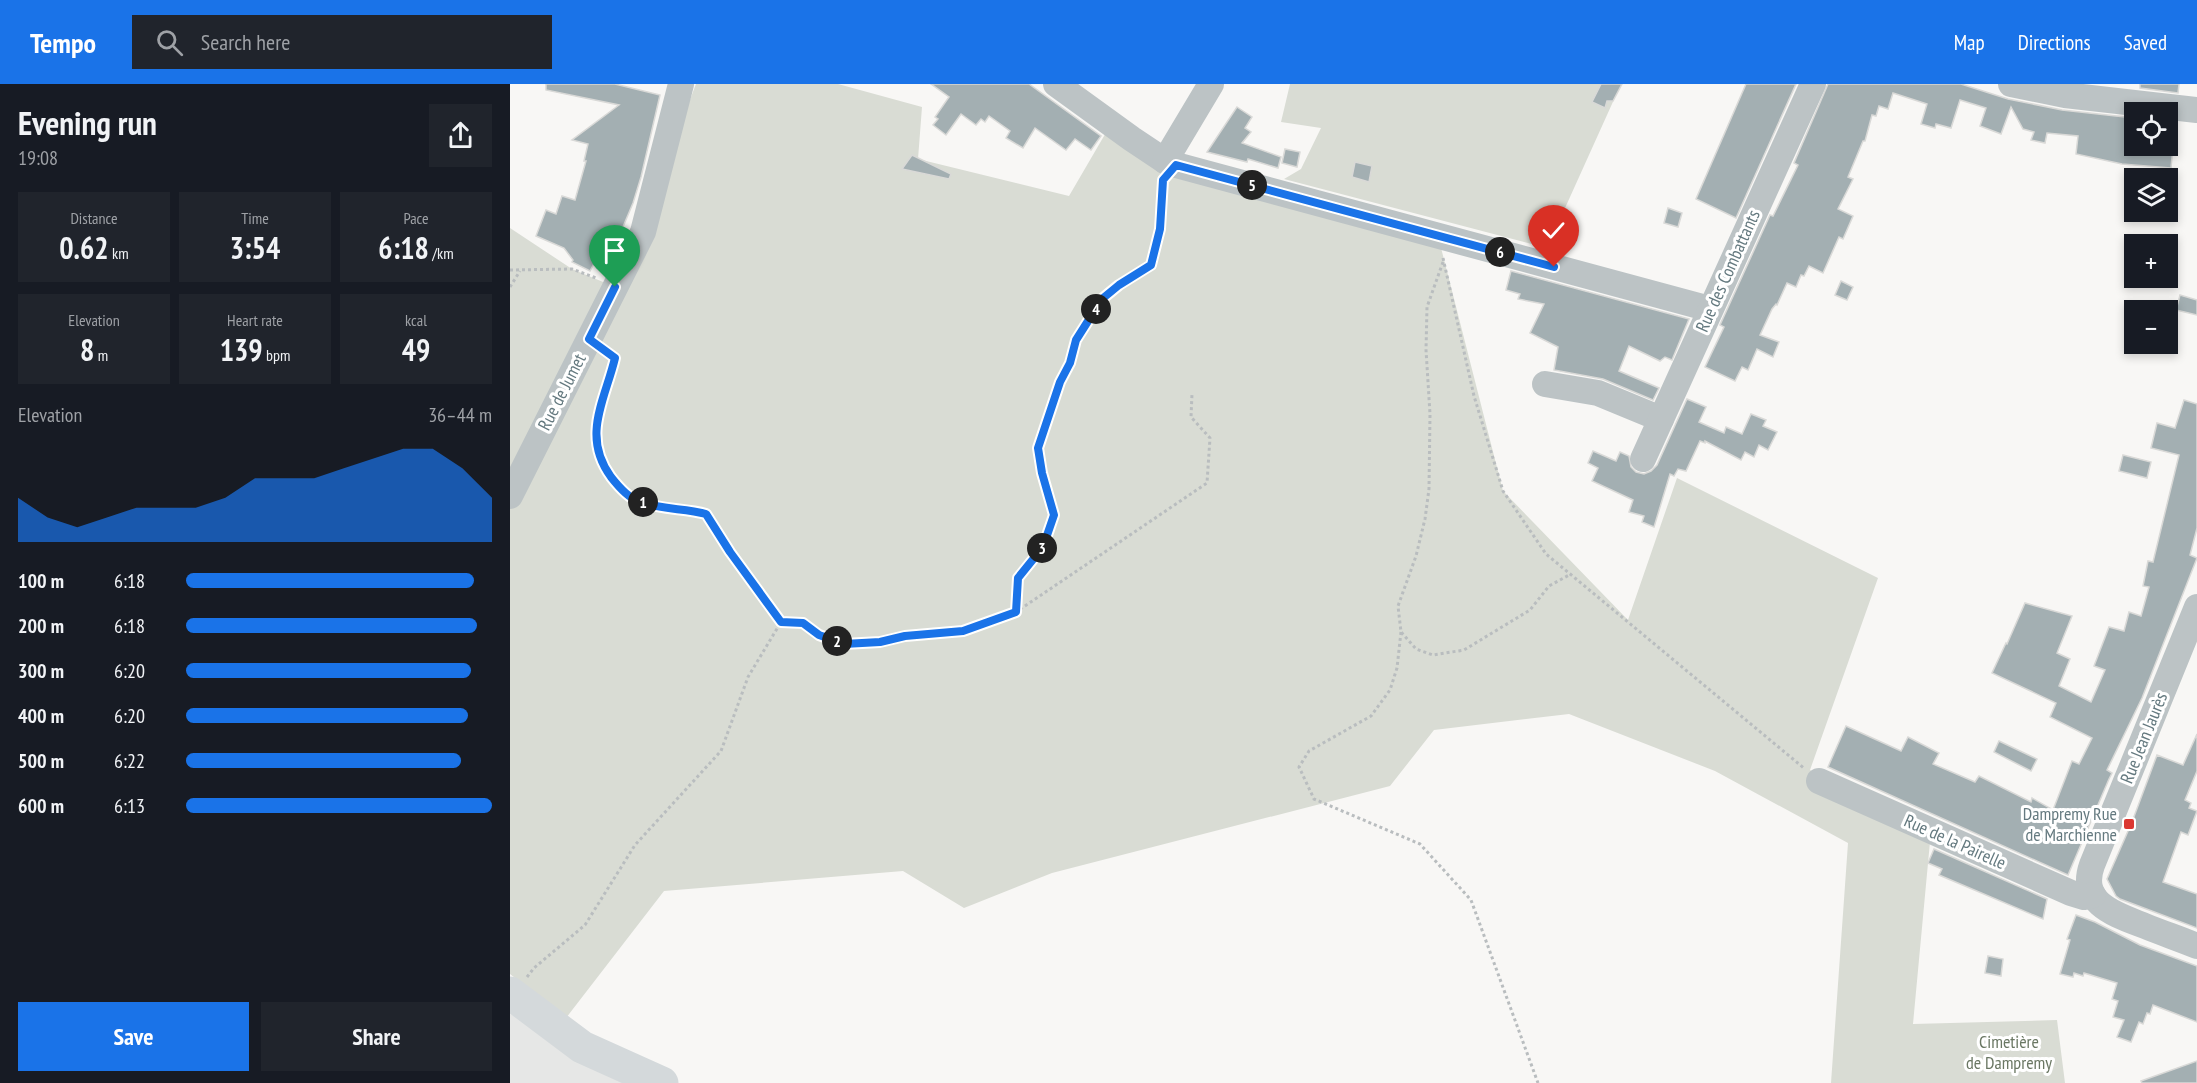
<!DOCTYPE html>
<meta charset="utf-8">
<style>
body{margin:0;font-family:"PT Sans Narrow",sans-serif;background:#20242c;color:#f1f3f6;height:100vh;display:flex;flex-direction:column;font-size:22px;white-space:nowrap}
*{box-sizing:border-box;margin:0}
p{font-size:20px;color:#9ea1a6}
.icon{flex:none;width:33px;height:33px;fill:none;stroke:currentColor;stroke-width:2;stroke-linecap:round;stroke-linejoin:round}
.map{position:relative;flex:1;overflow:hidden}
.drawer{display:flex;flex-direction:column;background:#171b24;width:510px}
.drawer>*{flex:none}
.controls{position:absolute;left:1614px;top:18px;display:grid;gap:12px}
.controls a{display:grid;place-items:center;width:54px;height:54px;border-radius:0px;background:#171b24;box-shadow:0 3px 9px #0003;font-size:30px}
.pin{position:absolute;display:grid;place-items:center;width:51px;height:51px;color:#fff;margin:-62px -26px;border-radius:50% 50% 50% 0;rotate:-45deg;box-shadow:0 0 6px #0007}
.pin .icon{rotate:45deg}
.km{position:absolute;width:30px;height:30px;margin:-15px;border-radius:50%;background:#222;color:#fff;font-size:16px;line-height:30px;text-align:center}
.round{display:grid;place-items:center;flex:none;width:63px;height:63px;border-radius:0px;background:#20242c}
.head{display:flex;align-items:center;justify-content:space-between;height:102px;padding:0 18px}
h1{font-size:33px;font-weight:700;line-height:45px}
.metrics{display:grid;grid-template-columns:repeat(3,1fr);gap:9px;height:102px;padding:6px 18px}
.metrics div{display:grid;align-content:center;border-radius:0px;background:#20242c;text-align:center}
.metrics b{font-size:30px;font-weight:700}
.metrics small{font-size:16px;font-weight:400}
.metrics p{font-size:16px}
.chart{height:168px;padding:12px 18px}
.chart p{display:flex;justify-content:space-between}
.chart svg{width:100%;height:108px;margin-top:6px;fill:#1a73e8;opacity:.7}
.cta{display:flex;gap:12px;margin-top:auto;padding:12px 18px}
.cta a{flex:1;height:69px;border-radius:0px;background:#1a73e8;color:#fff;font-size:24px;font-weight:700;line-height:69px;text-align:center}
.cta a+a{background:#20242c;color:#f1f3f6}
ul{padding:0 18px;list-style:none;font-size:20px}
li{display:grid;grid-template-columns:96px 72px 1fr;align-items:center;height:45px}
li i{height:15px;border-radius:8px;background:#1a73e8}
header{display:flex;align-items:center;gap:36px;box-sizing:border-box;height:84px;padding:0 30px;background:#1a73e8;color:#fff}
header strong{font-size:28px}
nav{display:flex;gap:33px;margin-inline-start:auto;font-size:21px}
.search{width:420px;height:54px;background:#20242c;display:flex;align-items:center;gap:15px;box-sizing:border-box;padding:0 21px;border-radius:0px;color:#9ea1a6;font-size:22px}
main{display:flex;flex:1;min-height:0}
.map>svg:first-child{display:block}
.built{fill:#e6e7e6}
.green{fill:#d9dcd4}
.building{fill:#a3afb2;stroke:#d9d9d7;stroke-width:1.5}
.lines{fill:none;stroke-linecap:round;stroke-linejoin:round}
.path{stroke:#b9bdbf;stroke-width:3;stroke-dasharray:3 3;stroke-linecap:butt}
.minor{stroke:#bcc3c5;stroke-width:26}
.major{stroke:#d4d9db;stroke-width:33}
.route-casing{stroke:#fff;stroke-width:12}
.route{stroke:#1a73e8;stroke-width:8}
.poi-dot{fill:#db3832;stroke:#fff;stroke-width:2}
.labels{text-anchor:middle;stroke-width:6;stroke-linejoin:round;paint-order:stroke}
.street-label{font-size:18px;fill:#64797f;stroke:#fff}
.poi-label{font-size:18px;fill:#64797f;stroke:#fff;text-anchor:end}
.park-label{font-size:18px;fill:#6a7763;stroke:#fff}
</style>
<header>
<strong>Tempo</strong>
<div class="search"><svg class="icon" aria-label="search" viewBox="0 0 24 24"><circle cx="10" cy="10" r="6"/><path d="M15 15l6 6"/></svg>Search here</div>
<nav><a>Map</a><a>Directions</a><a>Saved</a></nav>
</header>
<main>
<section class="drawer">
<div class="head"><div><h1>Evening run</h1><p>19:08</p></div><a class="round"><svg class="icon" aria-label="share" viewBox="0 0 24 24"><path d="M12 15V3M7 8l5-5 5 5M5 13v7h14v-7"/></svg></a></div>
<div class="metrics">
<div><p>Distance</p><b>0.62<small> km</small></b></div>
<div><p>Time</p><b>3:54</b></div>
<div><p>Pace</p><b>6:18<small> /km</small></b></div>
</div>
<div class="metrics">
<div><p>Elevation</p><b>8<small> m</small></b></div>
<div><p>Heart rate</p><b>139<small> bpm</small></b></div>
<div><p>kcal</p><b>49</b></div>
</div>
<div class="chart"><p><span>Elevation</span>36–44 m</p>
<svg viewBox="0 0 160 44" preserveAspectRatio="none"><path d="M0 44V26L10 34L20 38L30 34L40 30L50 30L60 30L70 26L80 18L90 18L100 18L110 14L120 10L130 6L140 6L150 14L160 26V44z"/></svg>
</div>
<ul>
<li><b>100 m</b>6:18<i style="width:94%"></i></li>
<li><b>200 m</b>6:18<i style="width:95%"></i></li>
<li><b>300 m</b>6:20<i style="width:93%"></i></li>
<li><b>400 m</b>6:20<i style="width:92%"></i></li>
<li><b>500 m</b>6:22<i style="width:90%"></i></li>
<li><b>600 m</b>6:13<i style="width:100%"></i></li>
</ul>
<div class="cta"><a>Save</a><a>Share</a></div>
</section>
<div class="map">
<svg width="1687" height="999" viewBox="0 0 1687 999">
<rect width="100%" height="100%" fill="#f8f7f5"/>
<!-- built -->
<path class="built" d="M0,930L136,999H0Z"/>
<!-- green -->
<g class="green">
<path d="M186,0H328L412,23L408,75L559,112L601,40L755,105L928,152L993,407L1118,536L1167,394L1368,494L1300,686L1351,716L1421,747L1403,940L1547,936L1555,999H1321L1338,759L1205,687L1059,630L924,646L880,702L542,789L454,824L393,787L154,807L56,934L0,890V144L62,185L105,203L120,173Z"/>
<path d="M780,0H1111L1037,164L774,95L791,85L811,44L771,38Z"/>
</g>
<!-- building -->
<g class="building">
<path d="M36,0H105L150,11L131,93L123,119L97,181L86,176L80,187L62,178L63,176L54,164L26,152L36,126L46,130L52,112L65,116L76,77H74L78,60L62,56L109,21L36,6Z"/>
<path d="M421,0H519L591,52L581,66L565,55L556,66L525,44L513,64L496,54L500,47L479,32L475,38L471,35L466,41L451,30L436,51L423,41L428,35L425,33L439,13Z"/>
<path d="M1091,0H1112L1103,17H1097L1095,24L1082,18Z"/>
<path d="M1236,0H1286L1226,134L1186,115Z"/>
<path d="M1318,0H1451L1498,15L1552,26L1624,34V62H1663L1661,84L1612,80L1566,70L1568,52L1537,49L1535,59L1521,56L1524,48L1513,45L1501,23L1491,50L1470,42L1476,24L1450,16L1441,44L1426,40L1425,44L1411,40L1417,20L1383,9L1378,25L1369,22L1366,32L1362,31L1355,57H1353L1338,93L1343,95L1328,125L1343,132L1333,155L1329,153L1313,189L1299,182L1294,192L1291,191L1286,203L1277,199L1267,221L1266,220L1262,225L1250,251L1269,258L1263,273L1247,265L1238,286L1232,283L1225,297L1195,283L1214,243L1210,241L1260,131L1263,132L1288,81L1284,79Z"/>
<path d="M1630,0H1669L1668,9L1630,4Z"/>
<path d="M727,23L742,33L735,44L741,48L732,59L771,73L768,84L738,75L737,78L697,68Z"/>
<path d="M775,65L790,68L787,83L772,79Z"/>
<path d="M402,71L441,90L439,95L392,85Z"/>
<path d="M845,78L862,82L859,98L842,93Z"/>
<path d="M1158,124L1172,129L1168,143L1154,139Z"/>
<path d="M1001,187L1179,235L1162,276L1155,273L1150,277L1119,262L1109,287L1149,304L1143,316L1093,295L1044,286L1048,263L1020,249L1034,220L1008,215L1010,210L996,206Z"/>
<path d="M1331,197L1343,203L1337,216L1325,211Z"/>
<path d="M1670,211L1687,216V231L1666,226Z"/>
<path d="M1177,315L1196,323L1189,338L1214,349L1216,343L1232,350L1241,330L1256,336L1253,342L1267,348L1258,366L1249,361L1244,373L1235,368L1231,376L1195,357V359L1190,357L1176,387L1168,385L1164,392L1160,390L1144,443L1132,438L1134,432L1119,428L1123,416L1082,397L1088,384L1078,379L1083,367L1106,377L1110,368L1119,372L1121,383L1126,388L1134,390L1141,387L1147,381Z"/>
<path d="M1674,316L1687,320V444L1680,471L1687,474L1632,614L1597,686L1602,689L1599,695L1558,791L1318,683L1336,642L1391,667L1398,653L1429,669L1423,680L1465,698L1469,692L1521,718L1522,714L1543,726L1562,677L1569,680L1582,654L1540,633L1546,619L1482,589L1496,559L1497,560L1515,519L1562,532L1547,569L1560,575L1549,602L1581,618L1595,586L1584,582L1599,543L1614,547L1619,528L1631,532L1639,503L1633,502L1638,477L1643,478L1669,371L1641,364L1647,339L1665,344Z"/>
<path d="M1613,371L1641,378L1637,394L1609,387Z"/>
<path d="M1687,650V687L1675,716L1681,719L1679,724L1687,727L1678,751L1671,748L1653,798L1687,810V844L1610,815L1606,812L1597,795L1622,738L1647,671L1673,681Z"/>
<path d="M1489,657L1527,675L1521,687L1484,668Z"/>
<path d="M1424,765L1537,815L1533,835L1429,791L1432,785L1418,779Z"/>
<path d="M1566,831L1585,838L1630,861L1687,882V938L1643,921L1640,930L1637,929L1633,940L1629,938L1621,958L1607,953L1614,936L1603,933L1608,917L1602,915L1607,899L1574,889L1573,892L1564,889L1563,893L1550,890L1560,856L1557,855Z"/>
<path d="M1478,872L1493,875L1491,892L1475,889Z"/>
<path d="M1687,977V999H1632L1631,997Z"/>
</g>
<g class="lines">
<!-- path -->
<g class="path">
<path d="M933,174L964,312L993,407L1036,470L1295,685"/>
<path d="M933,178L917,223L916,266L920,330L919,405L915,435L906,472L888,522L891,548L906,565L923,571L954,566L1020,526L1039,502L1061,490"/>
<path d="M0,186L62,185L86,194"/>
<path d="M0,203L10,187"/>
<path d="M95,267L105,274C95,316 71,352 101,393C108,402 117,412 128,417C150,426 174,424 196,430L220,468L271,538L293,539L309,551L334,560L371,558L395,552L453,547L483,537L506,528L697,399L700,354L681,333L682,310"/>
<path d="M506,528L508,494L533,463L544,431L532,389L528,365L550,299L560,279L566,256L592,215L609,201L641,181L650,145L652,99"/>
<path d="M891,548L887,584L880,606L861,632L799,667L789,683L804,715L910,760L961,816L1028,999"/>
<path d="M17,893L24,884L75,841L125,761L211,667L238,593L271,538"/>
</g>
<!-- minor -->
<g class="minor">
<path d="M546,0L622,55L655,77L666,81L1200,225"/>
<path d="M1501,0L1555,11L1687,26"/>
<path d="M655,77L701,0"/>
<path d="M1035,300L1088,309L1151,335"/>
<path d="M1133,375L1303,0"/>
<path d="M0,412L133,148L171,0"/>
<path d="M1687,523L1582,781C1568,820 1607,831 1635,842C1652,849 1670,855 1687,862"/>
<path d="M1309,697L1561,809L1574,813L1583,811"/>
</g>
<!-- major -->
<path class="major" d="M0,909L72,963L152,999"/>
</g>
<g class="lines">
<!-- route casing -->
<g class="route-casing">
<path id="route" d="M105,203L79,255L105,274C95,316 71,352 101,393C108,402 117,413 128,417C150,426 174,424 196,430L220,468L271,538L293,539L309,551L334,560L370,558L395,552L453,547L506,528L508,494L533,463L544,431L532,389L528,364L550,298L560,279L566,256L592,215L609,201L641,181L650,145L653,96L666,81L1044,183"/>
</g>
<!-- route -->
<use href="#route" class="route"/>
</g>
<!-- markers -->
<rect class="poi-dot" x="1613" y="734" width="12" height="12" rx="3"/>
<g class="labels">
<!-- street labels -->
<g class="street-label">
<text transform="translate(1218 187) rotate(-66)" y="6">Rue des Combattants</text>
<text transform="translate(52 308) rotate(-63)" y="6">Rue de Jumet</text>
<text transform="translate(1634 654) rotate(-68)" y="6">Rue Jean Jaurès</text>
<text transform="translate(1445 758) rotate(24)" y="6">Rue de la Pairelle</text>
</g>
<!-- poi labels -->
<g class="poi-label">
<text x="1607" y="736">Dampremy Rue<tspan x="1607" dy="21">de Marchienne</tspan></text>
</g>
<!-- park labels -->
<g class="park-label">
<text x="1499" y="964">Cimetière<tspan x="1499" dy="21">de Dampremy</tspan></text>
</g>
</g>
</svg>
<div class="controls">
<a><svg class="icon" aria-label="locate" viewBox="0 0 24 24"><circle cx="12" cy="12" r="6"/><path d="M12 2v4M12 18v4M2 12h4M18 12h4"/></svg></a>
<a><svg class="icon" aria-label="layers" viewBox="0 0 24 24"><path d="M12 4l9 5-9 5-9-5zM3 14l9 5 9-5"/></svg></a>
<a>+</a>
<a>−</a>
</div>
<div class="pin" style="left:105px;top:203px;background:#1e9e55"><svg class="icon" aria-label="arrive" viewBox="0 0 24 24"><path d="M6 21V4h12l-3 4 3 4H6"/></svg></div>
<div class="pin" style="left:1044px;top:183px;background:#d93025"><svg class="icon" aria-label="check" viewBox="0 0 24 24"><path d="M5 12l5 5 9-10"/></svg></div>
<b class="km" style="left:133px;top:418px">1</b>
<b class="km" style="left:327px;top:557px">2</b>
<b class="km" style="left:532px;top:464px">3</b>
<b class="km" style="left:586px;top:225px">4</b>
<b class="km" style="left:742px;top:101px">5</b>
<b class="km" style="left:990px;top:168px">6</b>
</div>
</main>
